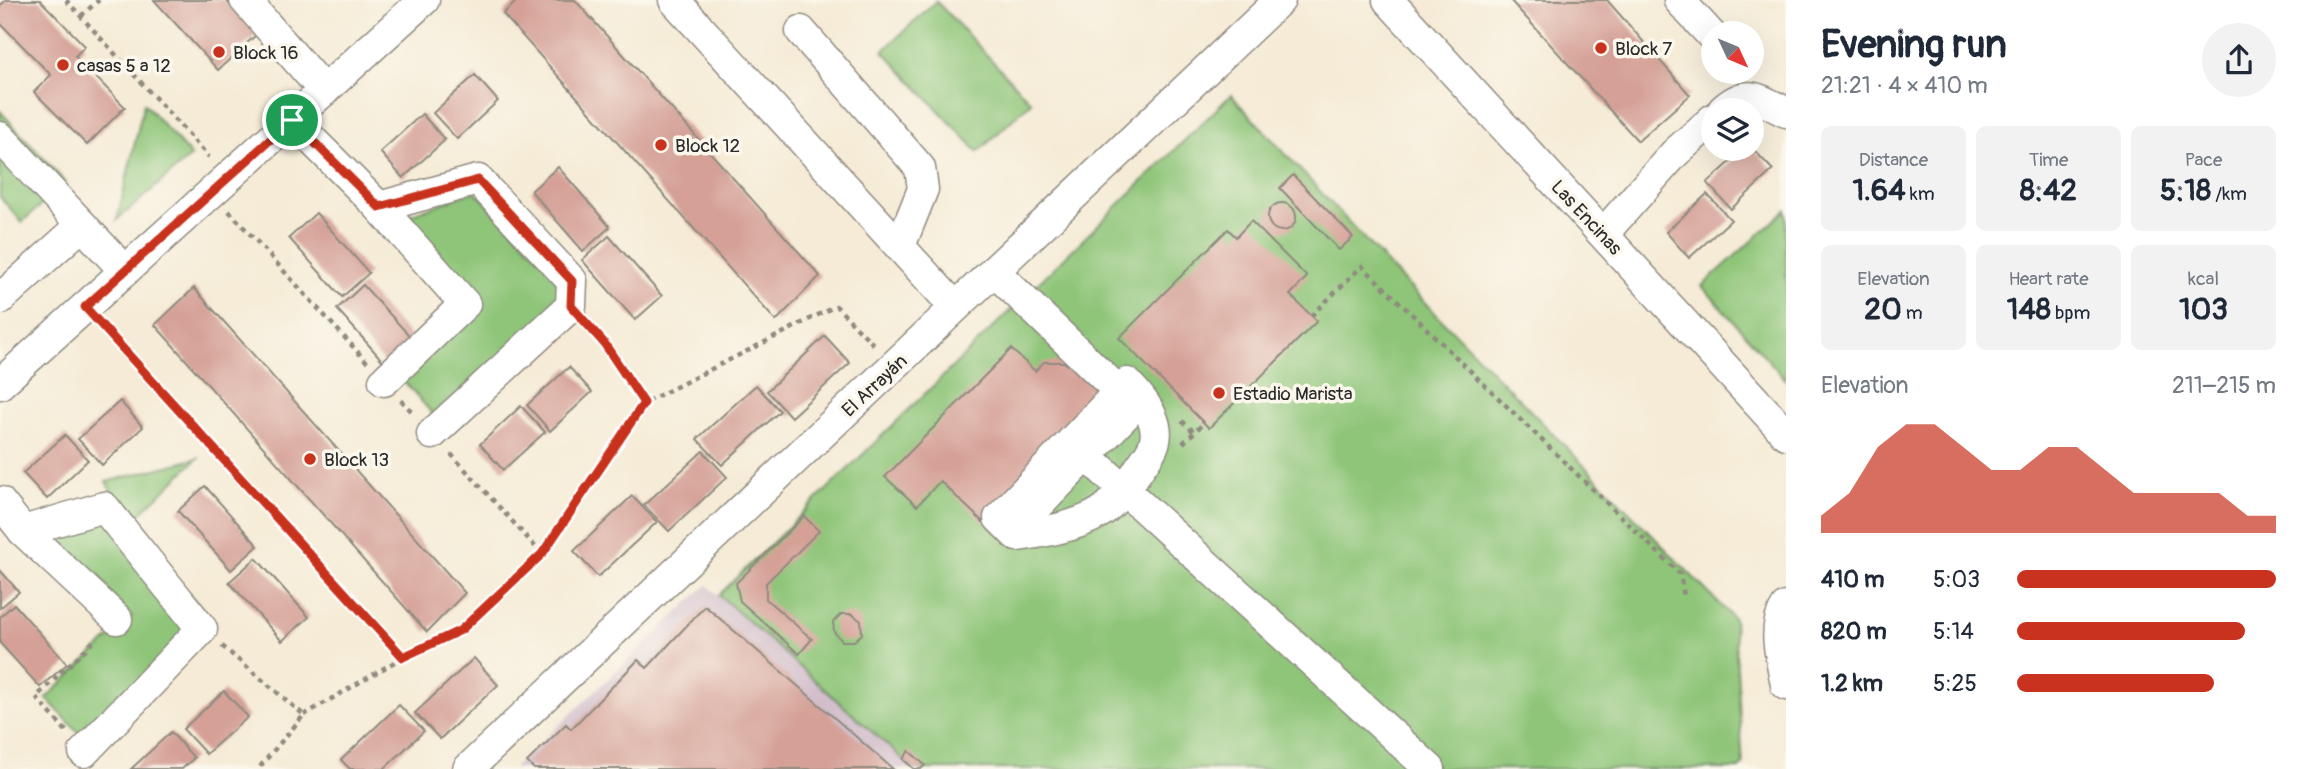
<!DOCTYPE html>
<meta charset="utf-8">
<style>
body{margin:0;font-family:Pangolin,sans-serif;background:#f2f2f3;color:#1f2937;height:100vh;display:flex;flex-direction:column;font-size:26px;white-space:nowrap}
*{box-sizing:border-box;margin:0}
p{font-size:23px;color:#747a83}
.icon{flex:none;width:38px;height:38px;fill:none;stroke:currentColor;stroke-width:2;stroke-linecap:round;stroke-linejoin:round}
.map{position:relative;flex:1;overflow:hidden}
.side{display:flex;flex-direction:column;background:#fff;width:525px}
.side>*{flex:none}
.needle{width:46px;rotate:134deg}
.controls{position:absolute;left:1701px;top:21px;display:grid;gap:14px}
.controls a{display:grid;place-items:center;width:63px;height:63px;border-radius:50%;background:#fff;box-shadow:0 7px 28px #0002;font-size:35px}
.pin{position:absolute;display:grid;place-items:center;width:60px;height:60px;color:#fff;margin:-30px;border:4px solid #fff;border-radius:50%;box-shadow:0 2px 7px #0007}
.round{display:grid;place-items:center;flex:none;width:74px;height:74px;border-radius:37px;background:#f2f2f3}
.overview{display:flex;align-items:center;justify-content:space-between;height:119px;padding:0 35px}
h1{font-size:38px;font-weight:700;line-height:52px}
.stats{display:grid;grid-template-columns:repeat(3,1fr);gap:10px;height:119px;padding:7px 35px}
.stats div{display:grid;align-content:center;border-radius:10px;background:#f2f2f3;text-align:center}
.stats b{font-size:30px;font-weight:700}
.stats small{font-size:19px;font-weight:400}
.stats p{font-size:19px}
.chart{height:196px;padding:14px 35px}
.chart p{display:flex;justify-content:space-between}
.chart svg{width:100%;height:126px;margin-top:7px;fill:#c8321e;opacity:.7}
ul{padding:0 35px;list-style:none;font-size:23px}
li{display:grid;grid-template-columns:112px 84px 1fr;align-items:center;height:52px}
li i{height:18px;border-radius:9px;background:#c8321e}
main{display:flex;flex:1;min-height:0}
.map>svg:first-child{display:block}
.industrial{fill:#d1bdcb}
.green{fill:#8ec578;stroke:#5c7852;stroke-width:2}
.building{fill:#d5a197}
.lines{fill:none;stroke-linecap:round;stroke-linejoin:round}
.minor-casing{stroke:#908b80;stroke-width:33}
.path{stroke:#908b80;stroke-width:4.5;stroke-dasharray:5 5;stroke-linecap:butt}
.minor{stroke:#fff;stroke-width:30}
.route-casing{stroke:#fff;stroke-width:14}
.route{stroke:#c8321e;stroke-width:9}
.poi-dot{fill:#c8321e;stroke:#fbf7ec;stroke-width:2.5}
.labels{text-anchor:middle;stroke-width:7;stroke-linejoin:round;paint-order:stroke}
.poi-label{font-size:19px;fill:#2b2b2b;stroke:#fbf7ec;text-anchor:start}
.street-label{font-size:19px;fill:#2b2b2b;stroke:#fbf7ec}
</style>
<main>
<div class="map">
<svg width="1786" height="769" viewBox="0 0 1786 769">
<rect width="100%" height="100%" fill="#fbf7ec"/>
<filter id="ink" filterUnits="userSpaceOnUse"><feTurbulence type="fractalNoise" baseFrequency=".0143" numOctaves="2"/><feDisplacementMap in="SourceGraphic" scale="14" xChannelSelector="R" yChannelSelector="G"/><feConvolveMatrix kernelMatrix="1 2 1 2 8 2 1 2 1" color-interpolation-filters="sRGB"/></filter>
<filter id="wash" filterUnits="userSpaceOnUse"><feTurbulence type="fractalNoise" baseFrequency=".00686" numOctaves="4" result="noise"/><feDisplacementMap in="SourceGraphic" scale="28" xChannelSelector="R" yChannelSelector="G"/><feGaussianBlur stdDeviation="1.57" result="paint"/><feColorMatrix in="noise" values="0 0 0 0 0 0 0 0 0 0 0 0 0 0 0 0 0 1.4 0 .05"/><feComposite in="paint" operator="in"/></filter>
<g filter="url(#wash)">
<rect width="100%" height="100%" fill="#f5ebd6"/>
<!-- industrial -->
<path class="industrial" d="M707,585L861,721L914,769H513Z"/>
<!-- green -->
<g class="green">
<path d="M936,1L1031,102L978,152L883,51Z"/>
<path d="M1231,95L1392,269L1734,619L1743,765L1739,769H914L719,595Z"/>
<path d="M144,103L191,156L117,220Z"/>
<path d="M0,111L66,183L22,222L0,197Z"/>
<path d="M475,191L561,280L559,305L436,418L397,373L476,300L409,215Z"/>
<path d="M1786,210V380L1702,286Z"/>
<path d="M198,458L126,527L211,618L84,738L46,698L132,617L53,533L115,498L106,482Z"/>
</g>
<g id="blocks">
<!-- building -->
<g class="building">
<path d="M6,0H40L85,46L75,56L125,107L87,145L34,92L51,75L0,23V6Z"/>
<path d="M154,0H226L257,34L218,70Z"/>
<path d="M518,0H575L820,276L776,321L503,14Z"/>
<path d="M1510,0H1607L1690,95L1638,141Z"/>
<path d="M475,75L498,101L457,139L433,113Z"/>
<path d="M422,114L445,140L403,178L380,152Z"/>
<path d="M1745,149H1753L1773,170L1731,209L1707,183Z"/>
<path d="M558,167L610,227L583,251L531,191Z"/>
<path d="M1293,175L1353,237L1339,250L1280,188Z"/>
<path d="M1707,194L1731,220L1689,258L1666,232Z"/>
<circle cx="1282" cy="217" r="14"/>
<path d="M316,213L369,273L342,297L289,238Z"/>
<path d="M1251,221L1307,277L1290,295L1317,321L1209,428L1119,338L1228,229L1236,237Z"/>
<path d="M609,236L662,296L635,320L582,260Z"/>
<path d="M363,285L417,344L389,368L337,309Z"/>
<path d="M194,288L465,593L427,632L155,325Z"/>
<path d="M825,336L850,363L791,417L767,391Z"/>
<path d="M1011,349L1035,371L1044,362H1064L1068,365L1072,362L1104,392L983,522L940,481L917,506L885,477Z"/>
<path d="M569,367L592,392L550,431L527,405Z"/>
<path d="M756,385L780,411L722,465L697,439Z"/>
<path d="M120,401L143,427L102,465L78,439Z"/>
<path d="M521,406L545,432L503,470L480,444Z"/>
<path d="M65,435L88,460L47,499L23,473Z"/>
<path d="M703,451L727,477L669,531L644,505Z"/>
<path d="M205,486L258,546L231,570L178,511Z"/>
<path d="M632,496L657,522L598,577L574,551Z"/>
<path d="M804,516L819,531L766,583V599L812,639L799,654L740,601L736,583Z"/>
<path d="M256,558L309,617L282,641L229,582Z"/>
<path d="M0,570L19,592L0,608Z"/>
<path d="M14,604L67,664L40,687L0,643V617Z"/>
<path d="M705,606L760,653L893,769H534L527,762L566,724L571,729L638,660L647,668Z"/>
<path d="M841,614H852L861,621L862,634L854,641H842L834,632L833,622Z"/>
<path d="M474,658L498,685L440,739L415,713Z"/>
<path d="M224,691L248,717L206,754L183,729Z"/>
<path d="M399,705L424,731L384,769H350L341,760Z"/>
<path d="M171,732L194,758L182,769H131Z"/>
<path d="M909,751L925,765L921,769H914L903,759Z"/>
</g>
</g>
</g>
<g filter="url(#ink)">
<use href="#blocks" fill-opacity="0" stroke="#908b80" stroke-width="2"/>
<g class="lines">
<!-- minor casing -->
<g class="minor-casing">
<g id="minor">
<path d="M245,0L324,91"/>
<path d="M674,0L955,307"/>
<path d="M1388,0L1786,434"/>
<path d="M1679,0L1713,37"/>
<path d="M801,31L920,168L923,189L900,246"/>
<path d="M1723,110C1748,87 1759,100 1786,112"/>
<path d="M292,120L379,207L465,304L384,381"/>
<path d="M0,137L125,271"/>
<path d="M379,207L478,180L572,281L571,306L432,434"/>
<path d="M1603,234L1675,153L1713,119"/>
<path d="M994,271L1134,406L1030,514"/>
<path d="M0,299L82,225"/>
<path d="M1127,383C1141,397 1162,422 1154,444C1151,454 1142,463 1137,472C1128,485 1117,499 1105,509C1085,525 1042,533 1017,536L999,518Z"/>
<path d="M0,384L424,0"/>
<path d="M1087,456L1430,769"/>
<path d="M0,502L23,531L117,619"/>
<path d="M23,531L104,507L202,629L84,752"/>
<path d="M1786,607C1771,629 1782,660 1786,685"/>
<path d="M468,769L1280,0"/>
</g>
</g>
<!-- path -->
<g class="path">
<path d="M66,0L209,157"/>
<path d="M81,16L99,0"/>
<path d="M229,211L367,362"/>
<path d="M1311,316L1362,266L1680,574L1684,596"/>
<path d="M588,325L604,343L644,403L836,306L876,347"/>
<path d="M102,326L403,657"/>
<path d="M401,400L414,414"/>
<path d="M1182,421L1194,432"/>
<path d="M1183,443L1204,423"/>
<path d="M451,454L542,554"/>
<path d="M222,646L304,715L258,769"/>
<path d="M304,715L403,657L461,630L542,554L644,403"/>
<path d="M66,731L36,697L97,638"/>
</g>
<!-- minor -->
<use href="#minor" class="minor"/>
</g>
</g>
<g class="lines" filter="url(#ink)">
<!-- route casing -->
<g class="route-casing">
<path id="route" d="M292,120L379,207L478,180L572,281L571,306L604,343L644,403L542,554L461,630L403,657L85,307Z"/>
</g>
<!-- route -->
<use href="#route" class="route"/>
</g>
<!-- markers -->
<g class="poi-dot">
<circle cx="1601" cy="48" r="7"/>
<circle cx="219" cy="52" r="7"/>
<circle cx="63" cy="65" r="7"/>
<circle cx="661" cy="145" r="7"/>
<circle cx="1219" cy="393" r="7"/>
<circle cx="310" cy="459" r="7"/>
</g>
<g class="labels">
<!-- poi labels -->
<g class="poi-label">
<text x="1615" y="55">Block 7</text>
<text x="233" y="59">Block 16</text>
<text x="77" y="72">casas 5 a 12</text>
<text x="675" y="152">Block 12</text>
<text x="1233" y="400">Estadio Marista</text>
<text x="324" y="466">Block 13</text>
</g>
<!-- street labels -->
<g class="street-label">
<text transform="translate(1587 217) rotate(47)" y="7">Las Encinas</text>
<text transform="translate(874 385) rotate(-43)" y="7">El Arrayán</text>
</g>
</g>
</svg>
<div class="controls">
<a><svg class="needle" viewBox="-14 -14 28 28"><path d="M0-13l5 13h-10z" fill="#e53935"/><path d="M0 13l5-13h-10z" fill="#747a83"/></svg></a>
<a><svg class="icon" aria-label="layers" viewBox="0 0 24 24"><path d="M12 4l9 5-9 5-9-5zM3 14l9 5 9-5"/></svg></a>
</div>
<div class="pin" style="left:292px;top:120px;background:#1e9e55"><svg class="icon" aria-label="arrive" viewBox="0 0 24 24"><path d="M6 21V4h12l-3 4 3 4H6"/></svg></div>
</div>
<section class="side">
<div class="overview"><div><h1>Evening run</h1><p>21:21 · 4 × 410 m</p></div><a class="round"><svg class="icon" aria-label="share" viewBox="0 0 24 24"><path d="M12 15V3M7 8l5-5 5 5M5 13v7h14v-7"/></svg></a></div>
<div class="stats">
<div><p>Distance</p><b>1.64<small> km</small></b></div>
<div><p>Time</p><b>8:42</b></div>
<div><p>Pace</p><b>5:18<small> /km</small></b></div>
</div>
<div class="stats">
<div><p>Elevation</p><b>20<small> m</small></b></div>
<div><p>Heart rate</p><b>148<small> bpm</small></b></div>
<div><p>kcal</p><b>103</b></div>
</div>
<div class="chart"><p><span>Elevation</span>211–215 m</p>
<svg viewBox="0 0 160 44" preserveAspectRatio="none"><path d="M0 44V38L10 30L20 14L30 6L40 6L50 14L60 22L70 22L80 14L90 14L100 22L110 30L120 30L130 30L140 30L150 38L160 38V44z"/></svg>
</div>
<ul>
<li><b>410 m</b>5:03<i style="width:100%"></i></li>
<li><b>820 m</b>5:14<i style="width:88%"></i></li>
<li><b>1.2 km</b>5:25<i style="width:76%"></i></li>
</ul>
</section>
</main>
